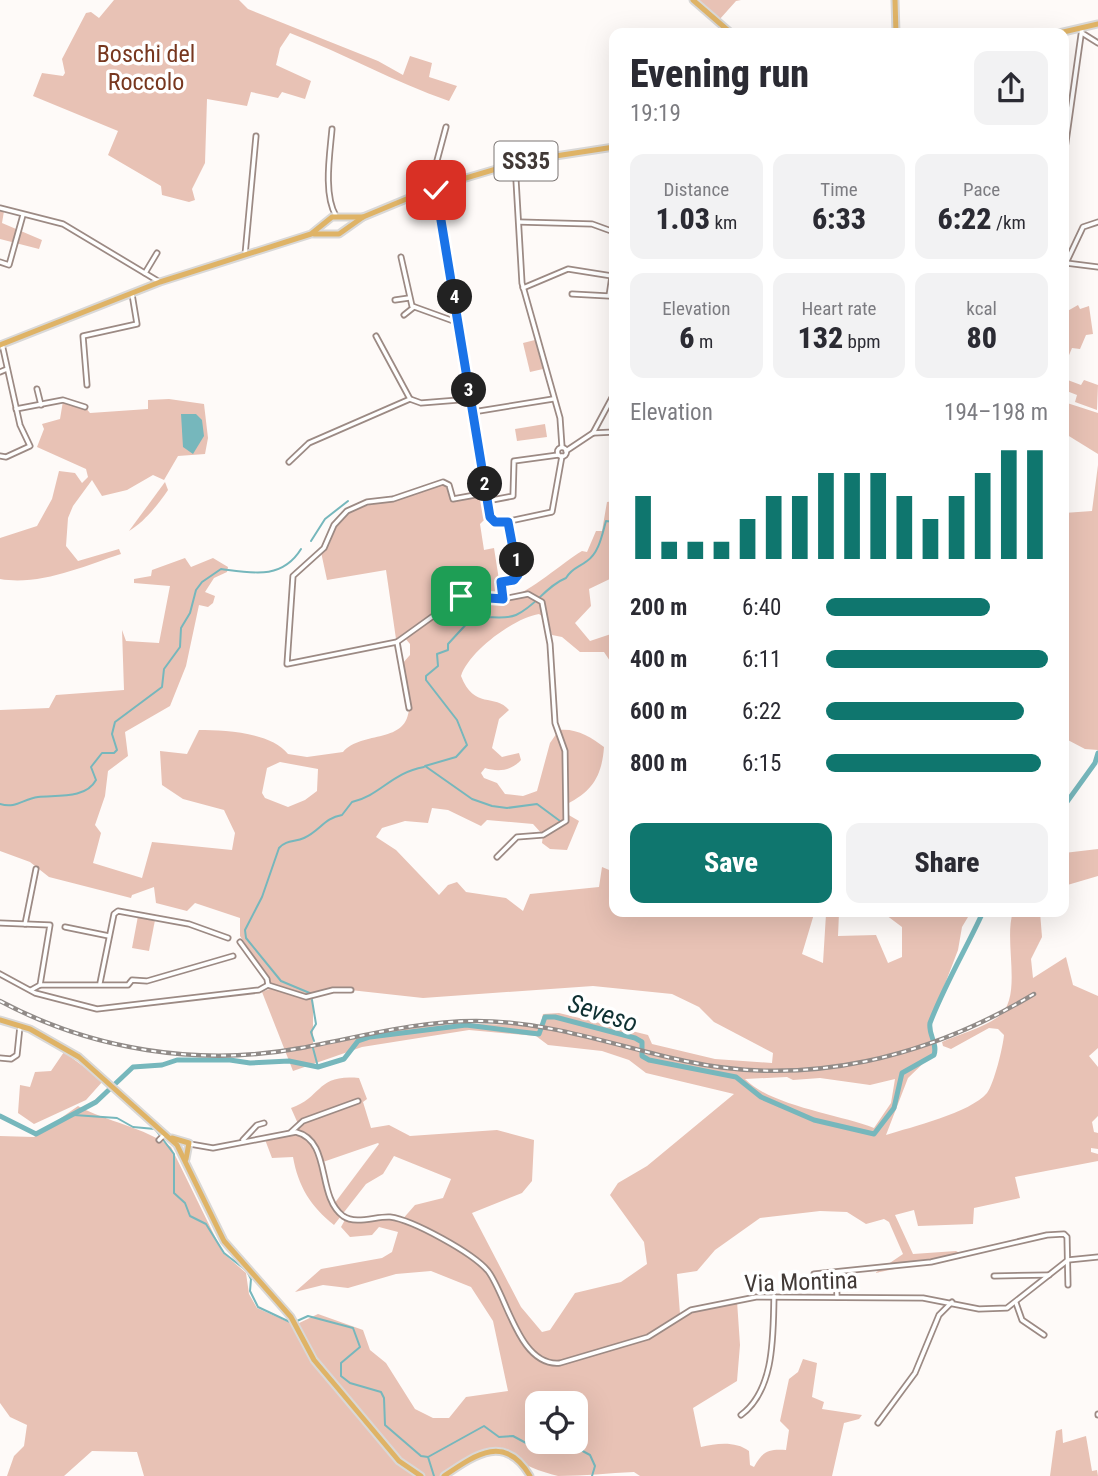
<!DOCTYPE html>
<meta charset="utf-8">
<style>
body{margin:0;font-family:"Roboto Condensed",sans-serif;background:#f2f2f3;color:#2b2b33;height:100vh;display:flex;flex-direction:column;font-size:26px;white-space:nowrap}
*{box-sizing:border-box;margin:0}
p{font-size:23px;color:#7c7c81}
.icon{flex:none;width:38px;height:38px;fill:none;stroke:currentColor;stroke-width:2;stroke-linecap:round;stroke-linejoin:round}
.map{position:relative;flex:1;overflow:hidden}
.drawer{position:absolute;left:609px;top:28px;width:460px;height:889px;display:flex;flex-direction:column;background:#fff;border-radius:14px;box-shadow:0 7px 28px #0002}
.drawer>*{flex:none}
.buttons{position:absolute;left:525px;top:1391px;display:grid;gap:14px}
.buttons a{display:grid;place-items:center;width:63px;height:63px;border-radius:14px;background:#fff;box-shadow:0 7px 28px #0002;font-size:35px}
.pin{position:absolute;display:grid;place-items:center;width:60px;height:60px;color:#fff;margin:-30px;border-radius:14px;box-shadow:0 4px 10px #0006}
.km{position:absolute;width:35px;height:35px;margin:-18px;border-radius:50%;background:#222;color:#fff;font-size:19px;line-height:35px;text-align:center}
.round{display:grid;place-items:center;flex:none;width:74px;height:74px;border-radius:14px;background:#f2f2f3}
.headline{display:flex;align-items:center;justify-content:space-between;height:119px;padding:0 21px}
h1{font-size:38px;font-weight:800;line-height:52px}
.metrics{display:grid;grid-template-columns:repeat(3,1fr);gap:10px;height:119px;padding:7px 21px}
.metrics div{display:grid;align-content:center;border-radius:14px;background:#f2f2f3;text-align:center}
.metrics b{font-size:30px;font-weight:800}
.metrics small{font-size:19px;font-weight:400}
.metrics p{font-size:19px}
.chart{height:196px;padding:14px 21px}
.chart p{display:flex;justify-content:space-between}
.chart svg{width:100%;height:126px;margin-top:7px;stroke:#0f766e;stroke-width:6}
.primary-button{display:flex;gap:14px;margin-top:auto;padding:14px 21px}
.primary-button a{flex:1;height:80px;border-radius:14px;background:#0f766e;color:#fff;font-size:28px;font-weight:800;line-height:80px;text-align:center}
.primary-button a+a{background:#f2f2f3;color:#2b2b33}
ul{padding:0 21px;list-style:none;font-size:23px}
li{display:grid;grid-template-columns:112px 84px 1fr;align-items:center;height:52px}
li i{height:18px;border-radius:9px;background:#0f766e}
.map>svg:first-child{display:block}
.green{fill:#e8c2b5;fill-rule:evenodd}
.water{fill:#76b7bc}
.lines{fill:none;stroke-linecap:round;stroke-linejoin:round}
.stream{stroke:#76b7bc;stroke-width:2}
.river{stroke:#76b7bc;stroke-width:5}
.minor-casing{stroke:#9c8a84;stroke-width:7}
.major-casing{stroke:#d9d8d7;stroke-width:9}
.minor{stroke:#fff;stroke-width:3.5}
.major{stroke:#dfb366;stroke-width:5}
.rail-casing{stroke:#918b88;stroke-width:4.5}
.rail{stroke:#fff;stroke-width:2;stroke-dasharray:5;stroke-linecap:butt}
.route-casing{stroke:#fff;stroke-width:14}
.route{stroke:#1a73e8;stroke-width:9}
.labels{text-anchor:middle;stroke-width:7;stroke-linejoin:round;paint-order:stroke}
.shield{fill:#fff;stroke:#7b7573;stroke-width:2}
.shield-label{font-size:23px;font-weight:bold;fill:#423a37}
.park-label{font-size:24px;fill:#77371f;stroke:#fff}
.street-label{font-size:24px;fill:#423a37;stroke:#fff}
.water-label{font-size:26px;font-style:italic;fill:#0f3133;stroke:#fff}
</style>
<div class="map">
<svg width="1098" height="1476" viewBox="0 0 1098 1476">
<rect width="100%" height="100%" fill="#fefaf8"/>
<!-- green -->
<g class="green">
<path d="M114,0H239L248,9L378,61L403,75L410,56L432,63L429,77L457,86L449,101C394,82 345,54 290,33L280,48L276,65L311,81L305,99L282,92L278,98L251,92L247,106L207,99L205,163L192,189L195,200L189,202L162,195L161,186L108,155L118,131L33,96L42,73L63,76L65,73L62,59L86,13L91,12L99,18Z"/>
<path d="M698,0H741L736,1L719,20Z"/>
<path d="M0,209L4,211L2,223L42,240L39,249L0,239Z"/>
<path d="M1078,305L1080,309L1089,306L1093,334L1086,335L1080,349L1072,348L1067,360L1064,313Z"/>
<path d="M535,340L543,369L530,372L523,343Z"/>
<path d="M1065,379L1081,385L1084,380L1098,385L1097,410L1075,402L1077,395L1064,390Z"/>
<path d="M169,399L204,404L208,438L205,454L178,456L164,480L153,475L127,490L102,496L92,480L73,506L68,518L66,546L78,561L119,549L121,554C84,566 40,586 0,579V538L37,526L52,499L59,471L75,473L82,483L88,477L86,469L37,447L44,429L42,424L60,419L63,401L85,407L90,413L148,409V400Z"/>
<path d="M1064,402L1098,413V454L1064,433Z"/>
<path d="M545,424L547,437L517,441L515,429Z"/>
<path d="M1098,465V750L1085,749L1064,738V513L1092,511Z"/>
<path d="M165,482L168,490C157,506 144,522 129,531Z"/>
<path d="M442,484L447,485L453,501L484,494L487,517L480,524L484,550L494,548L502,599C525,598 561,563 582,551L587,552L596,531H602L607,502L614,501V577L589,589L591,606L575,623L590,641L614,633V667L604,652H580L562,637L552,635L547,620L539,614C514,618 469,651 461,676C474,710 495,693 509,710L499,719L492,748L502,757L519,753L521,760C511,771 498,772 485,768L481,773L484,778L497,783L505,794L523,796L537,791L550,743L559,730C576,728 591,737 604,747C602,775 593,791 567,804V814L579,821L567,850L550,849L542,843L543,835L533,824L487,820L481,826L448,810L432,808L428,823L405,821L382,828L376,837L396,850L439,895L448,885L457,882L466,892L506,898L523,911L530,894L599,887L602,867L614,872V912H855L839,913L838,936L876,935L888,963L902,957V927L882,912H971L962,927L958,950L930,1023L935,1052L908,1078L886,1135C911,1127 970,1113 987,1093C994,1084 1003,1047 1004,1035L998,1029L989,1028L951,1049L943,1046L942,1042C960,1034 982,1028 998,1017C1024,998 1003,942 1013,912H1040L1042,937L1031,959L1033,978L1066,957L1073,985L1098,996V1048L1089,1056L1098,1067V1116L1092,1122L1094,1132L1098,1133V1149L1091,1148V1152L1098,1154V1161L1015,1177L1020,1198L974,1208L973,1224L918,1226L914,1210L895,1215L913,1254L956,1251L963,1255L875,1273L903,1254L889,1222L884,1219L866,1224L847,1212L820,1211L760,1218L715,1250L697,1271L677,1274L680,1314L737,1301L740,1345L737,1381L693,1408L701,1447C717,1443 736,1441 749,1451L750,1465L754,1467C763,1451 768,1449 786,1450L789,1430L780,1421L789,1379L798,1372L803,1359L817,1363L812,1397L824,1402L822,1409L862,1415L859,1419L844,1423L832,1476H640L634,1472C609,1473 584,1476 558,1476C534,1471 514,1458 491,1450L444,1476H144L137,1452L92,1451L64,1476H7L14,1456L24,1446L27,1425L10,1417L0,1403V1136L34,1137L78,1106C107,1122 144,1127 171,1147L223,1253L246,1273L249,1294L257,1308L295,1325L318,1314L363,1330L370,1350L386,1363L415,1409L433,1418H449L466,1397L508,1391L493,1321L471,1287L431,1271L396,1274L348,1288L323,1285L295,1292L321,1269L382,1258L392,1252L398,1232L379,1227L372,1235L350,1237L341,1227L346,1218L391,1217L401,1221L415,1205L443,1198L451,1179L394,1156L383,1174L366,1184L334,1225C311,1207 298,1186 293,1157L272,1158L264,1137L295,1132L299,1126L291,1108C323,1097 316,1074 359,1078L367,1099L363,1102L371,1128L389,1125L410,1136L497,1130L534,1140L532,1181L522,1193L472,1213L521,1307L542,1332L550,1330L575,1293L621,1282L647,1264L644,1242L610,1195L618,1183L647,1166L734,1094L646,1073L629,1060L602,1051L548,1045L536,1036L469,1030L362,1047L293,1071L262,992L274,987L240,936V918L195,903L187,911L156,903L154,887L132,895L131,898L49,877L30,862L0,851V710L49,708L56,695L124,690L122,630L126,641L159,643L170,586L134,583V579L151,576L152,570L185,558L191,567L213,558L228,567L227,572L214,578L205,592L215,596L213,603L208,607L199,605L186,666L170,706L125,732L128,756L108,771L105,796L95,825L101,833L93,863L142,878L152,842L232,850L235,833L224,810L183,799L162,785L160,751L187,754L199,730C224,730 271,732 288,754L307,757L343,752C362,730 408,745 409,707C410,694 404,677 402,664L410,655V644L405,638L449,606L396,639L386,570L327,580L321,552L329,545L337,524L354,508L400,499ZM280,762L318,769L317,791L305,800L288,807L265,798L262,793L267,768ZM826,913V914L823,963L802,954L814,914ZM593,986L672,994L699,1007L714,1022L773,1053L772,1063L715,1059L652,1044L648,1035L559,1013L543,1014L540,1027C486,1022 436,1023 382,1032C359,1036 336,1044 313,1047V997L341,989L423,998ZM787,1077L793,1080L820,1078L870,1085L895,1079L891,1103L874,1128C838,1114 771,1106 745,1079ZM378,1143L379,1144L334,1204L320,1163ZM537,1404H576V1442H537Z"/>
<path d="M1098,849V876L1064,886V853Z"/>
<path d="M138,916L155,920L149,951L132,948Z"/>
<path d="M64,1052L103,1081L86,1100L34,1124L18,1113L20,1085L30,1087L35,1072L51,1071Z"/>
<path d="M1062,1429L1063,1443L1086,1436L1092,1471L1097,1470L1098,1476H1050L1056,1431Z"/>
</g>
<!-- water -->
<path class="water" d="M181,414H196L202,420L204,436L193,454L183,447Z"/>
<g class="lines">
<!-- stream -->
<g class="stream">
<path d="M311,541L325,519L348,501"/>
<path d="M0,804C16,809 23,799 38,797C57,795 86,799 96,780L91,767L102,753H114L117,750L112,734L115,722L162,687L164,669L180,647L181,628L190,613L196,590L202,582L221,569C252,573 282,580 301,549"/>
<path d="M560,821L537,804L507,808L492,806L472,799L425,766L456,757L467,745L457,720L426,680V676L438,666L437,654L448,650V644L471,619C486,614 502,621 516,615C536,606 546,586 566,578C572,568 578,568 587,561C599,553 602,535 606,521L614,522"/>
<path d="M312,994L281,981L246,938L245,930L262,897L279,848C286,840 295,842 304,838C320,831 324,818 342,815L352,802C381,795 391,773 424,767"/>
<path d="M312,1000L316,1024L311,1032L314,1041"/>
<path d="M313,1048L318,1067"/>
<path d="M74,1115L117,1118L133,1127L155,1129L174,1154V1193L185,1203L190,1216L206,1224L224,1253L247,1271L251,1279L250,1291L258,1307L292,1323"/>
<path d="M297,1321L308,1316L353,1328L360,1347L341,1363V1376L350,1383L381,1392L384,1398L385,1425L421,1456L428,1457L484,1426L499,1437L513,1436L539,1450L551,1442"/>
<path d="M566,1442L590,1455L595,1466L592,1476"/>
<path d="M428,1457L434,1476"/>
</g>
<!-- river -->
<g class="river">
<path d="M1064,806L1095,763L1098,753"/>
<path d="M0,1116L36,1134L96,1102L133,1067L162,1065L177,1060H230L250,1063L289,1061L318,1067L344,1059L358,1041L370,1037L466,1025L539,1034L545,1017H555L635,1038L642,1042V1056L649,1060L736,1077L761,1097L814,1120L874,1134L894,1108L902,1073L934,1055C938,1043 928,1035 930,1023C945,984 966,949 983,912"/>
</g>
<!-- minor casing -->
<g class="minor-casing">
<g id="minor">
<path d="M1082,33L1098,43"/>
<path d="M332,129C330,153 323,194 336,216"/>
<path d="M1064,156L1082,28"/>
<path d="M515,163L522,283L560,418L562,447"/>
<path d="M435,184V168L446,127"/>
<path d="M438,190L490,517L505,522L552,512L562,456"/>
<path d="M0,208L63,224L158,281"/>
<path d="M519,222L592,224L614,232"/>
<path d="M245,255L256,136"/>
<path d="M401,257L412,306L459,323"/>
<path d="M0,262L9,265L23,215"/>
<path d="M1066,263L1083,227L1098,222"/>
<path d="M1066,263L1098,267"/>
<path d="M145,273L157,253"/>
<path d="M523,288L568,269L612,276L609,296L572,294"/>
<path d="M395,300L409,298"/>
<path d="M404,315L414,307"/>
<path d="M376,336L410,399L421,403L471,399"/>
<path d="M0,372L7,369"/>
<path d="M87,385L83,336L137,324L132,294"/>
<path d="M37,389L41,405"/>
<path d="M16,409L63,400L85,407"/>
<path d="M473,412L553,399"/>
<path d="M593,433L614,432"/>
<circle cx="562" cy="452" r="4.5"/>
<path d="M566,451L593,433L614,394"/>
<path d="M0,456L6,457L30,446L20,425L2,344"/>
<path d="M289,462L309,443L410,399"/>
<path d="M486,493L453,499L449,485L443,482L393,499L367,502L347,511L334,525L324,548L293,576L287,664L397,642L461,596L503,599L501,582L514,580L518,575L508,522"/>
<path d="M487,501L513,496L514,461L558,455"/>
<path d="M397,642L409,708"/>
<path d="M497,857L517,837L543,835L566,821L565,751L555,723L550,644L542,602L528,594L503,599"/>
<path d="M0,923L50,925L40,985L31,990"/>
<path d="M25,924L36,869"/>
<path d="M65,927L109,936"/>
<path d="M240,942L267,979L268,985"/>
<path d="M0,974L35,993L97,1009L259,990L268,985"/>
<path d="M100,983L114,914L118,911L189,924L228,938"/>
<path d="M40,985H128L132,980L147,981L233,956"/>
<path d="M268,985L306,997L333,990H351"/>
<path d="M0,1058L11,1059L17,1055L20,1026"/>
<path d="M291,1132L303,1121L358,1101"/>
<path d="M159,1140L165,1134"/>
<path d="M243,1140L257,1125L264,1123"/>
<path d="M190,1144L213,1148L296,1132C332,1141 316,1196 343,1216C356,1225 376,1216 390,1217C413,1220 473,1253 488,1271C507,1296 519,1367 560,1363L648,1337L691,1310L756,1297L923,1298L979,1309L1007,1308L1068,1260L1098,1257"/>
<path d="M836,1273L837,1297"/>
<path d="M814,1274L931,1262L1047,1235L1064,1234L1067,1237L1068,1285"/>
<path d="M994,1276L1049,1275"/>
<path d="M1016,1303L1022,1320L1044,1335"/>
<path d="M741,1415C775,1390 773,1335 774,1296"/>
<path d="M1098,1415V1414"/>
<path d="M878,1423L915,1373L939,1315L952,1302"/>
</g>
</g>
<!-- major casing -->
<g class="major-casing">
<g id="major">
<path d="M693,0L731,33"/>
<path d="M895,0L896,33"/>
<path d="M1059,33L1098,24"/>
<path d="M314,234H339L363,217L433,188L436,184L439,186L523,161L614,147"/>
<path d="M0,345L160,282L311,234L332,217H363"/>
<path d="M0,1020L30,1029L79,1057L177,1145L224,1241L291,1317L314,1360L336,1386L399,1461L421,1476"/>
<path d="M172,1138L189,1143L186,1159"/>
<path d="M444,1476C475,1455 505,1433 530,1476"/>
</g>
</g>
<!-- minor -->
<use href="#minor" class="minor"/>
<!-- major -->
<use href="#major" class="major"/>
<!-- rail casing -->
<g class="rail-casing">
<path id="rail" d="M0,1001C92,1050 199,1067 301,1048C360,1037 416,1021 476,1021C549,1021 615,1046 685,1061C807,1088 929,1057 1034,994"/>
</g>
<!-- rail -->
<use href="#rail" class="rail"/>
</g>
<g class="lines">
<!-- route casing -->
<g class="route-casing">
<path id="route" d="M436,190L490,517L495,522H508L518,575L514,580L501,582L503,599L461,596"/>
</g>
<!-- route -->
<use href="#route" class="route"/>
</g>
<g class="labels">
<!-- shield labels -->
<rect class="shield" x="494.5" y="141.5" width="63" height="39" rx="5"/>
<g class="shield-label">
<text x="526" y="169">SS35</text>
</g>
<!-- park labels -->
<g class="park-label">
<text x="146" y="62">Boschi del<tspan x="146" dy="28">Roccolo</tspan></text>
</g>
<!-- street labels -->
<g class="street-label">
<text transform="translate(801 1282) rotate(-2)" y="8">Via Montina</text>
</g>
<!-- water labels -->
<g class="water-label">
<text transform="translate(603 1013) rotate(18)" y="9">Seveso</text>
</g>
</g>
</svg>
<div class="buttons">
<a><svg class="icon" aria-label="locate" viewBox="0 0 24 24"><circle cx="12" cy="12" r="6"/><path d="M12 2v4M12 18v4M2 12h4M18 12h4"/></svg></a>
</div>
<div class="pin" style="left:461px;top:596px;background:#1e9e55"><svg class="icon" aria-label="arrive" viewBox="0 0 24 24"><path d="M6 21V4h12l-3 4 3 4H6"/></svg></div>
<div class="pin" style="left:436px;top:190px;background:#d93025"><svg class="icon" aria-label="check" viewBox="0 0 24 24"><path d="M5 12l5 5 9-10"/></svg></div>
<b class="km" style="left:517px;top:560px">1</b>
<b class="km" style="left:485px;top:484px">2</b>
<b class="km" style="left:469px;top:390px">3</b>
<b class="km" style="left:455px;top:297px">4</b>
<section class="drawer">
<div class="headline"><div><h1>Evening run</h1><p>19:19</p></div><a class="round"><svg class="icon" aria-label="share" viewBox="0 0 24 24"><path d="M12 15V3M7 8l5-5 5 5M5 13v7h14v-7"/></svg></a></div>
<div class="metrics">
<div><p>Distance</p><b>1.03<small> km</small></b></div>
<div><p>Time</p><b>6:33</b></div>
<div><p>Pace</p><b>6:22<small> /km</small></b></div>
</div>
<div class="metrics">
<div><p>Elevation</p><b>6<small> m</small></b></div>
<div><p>Heart rate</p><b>132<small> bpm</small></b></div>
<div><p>kcal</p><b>80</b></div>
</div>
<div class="chart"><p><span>Elevation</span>194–198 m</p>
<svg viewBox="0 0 160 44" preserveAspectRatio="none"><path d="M5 44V22M15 44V38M25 44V38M35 44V38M45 44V30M55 44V22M65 44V22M75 44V14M85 44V14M95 44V14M105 44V22M115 44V30M125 44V22M135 44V14M145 44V6M155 44V6"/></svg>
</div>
<ul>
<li><b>200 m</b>6:40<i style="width:74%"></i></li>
<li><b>400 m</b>6:11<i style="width:100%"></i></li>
<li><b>600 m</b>6:22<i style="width:89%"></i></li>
<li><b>800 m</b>6:15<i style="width:97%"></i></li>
</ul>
<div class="primary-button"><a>Save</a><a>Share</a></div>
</section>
</div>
